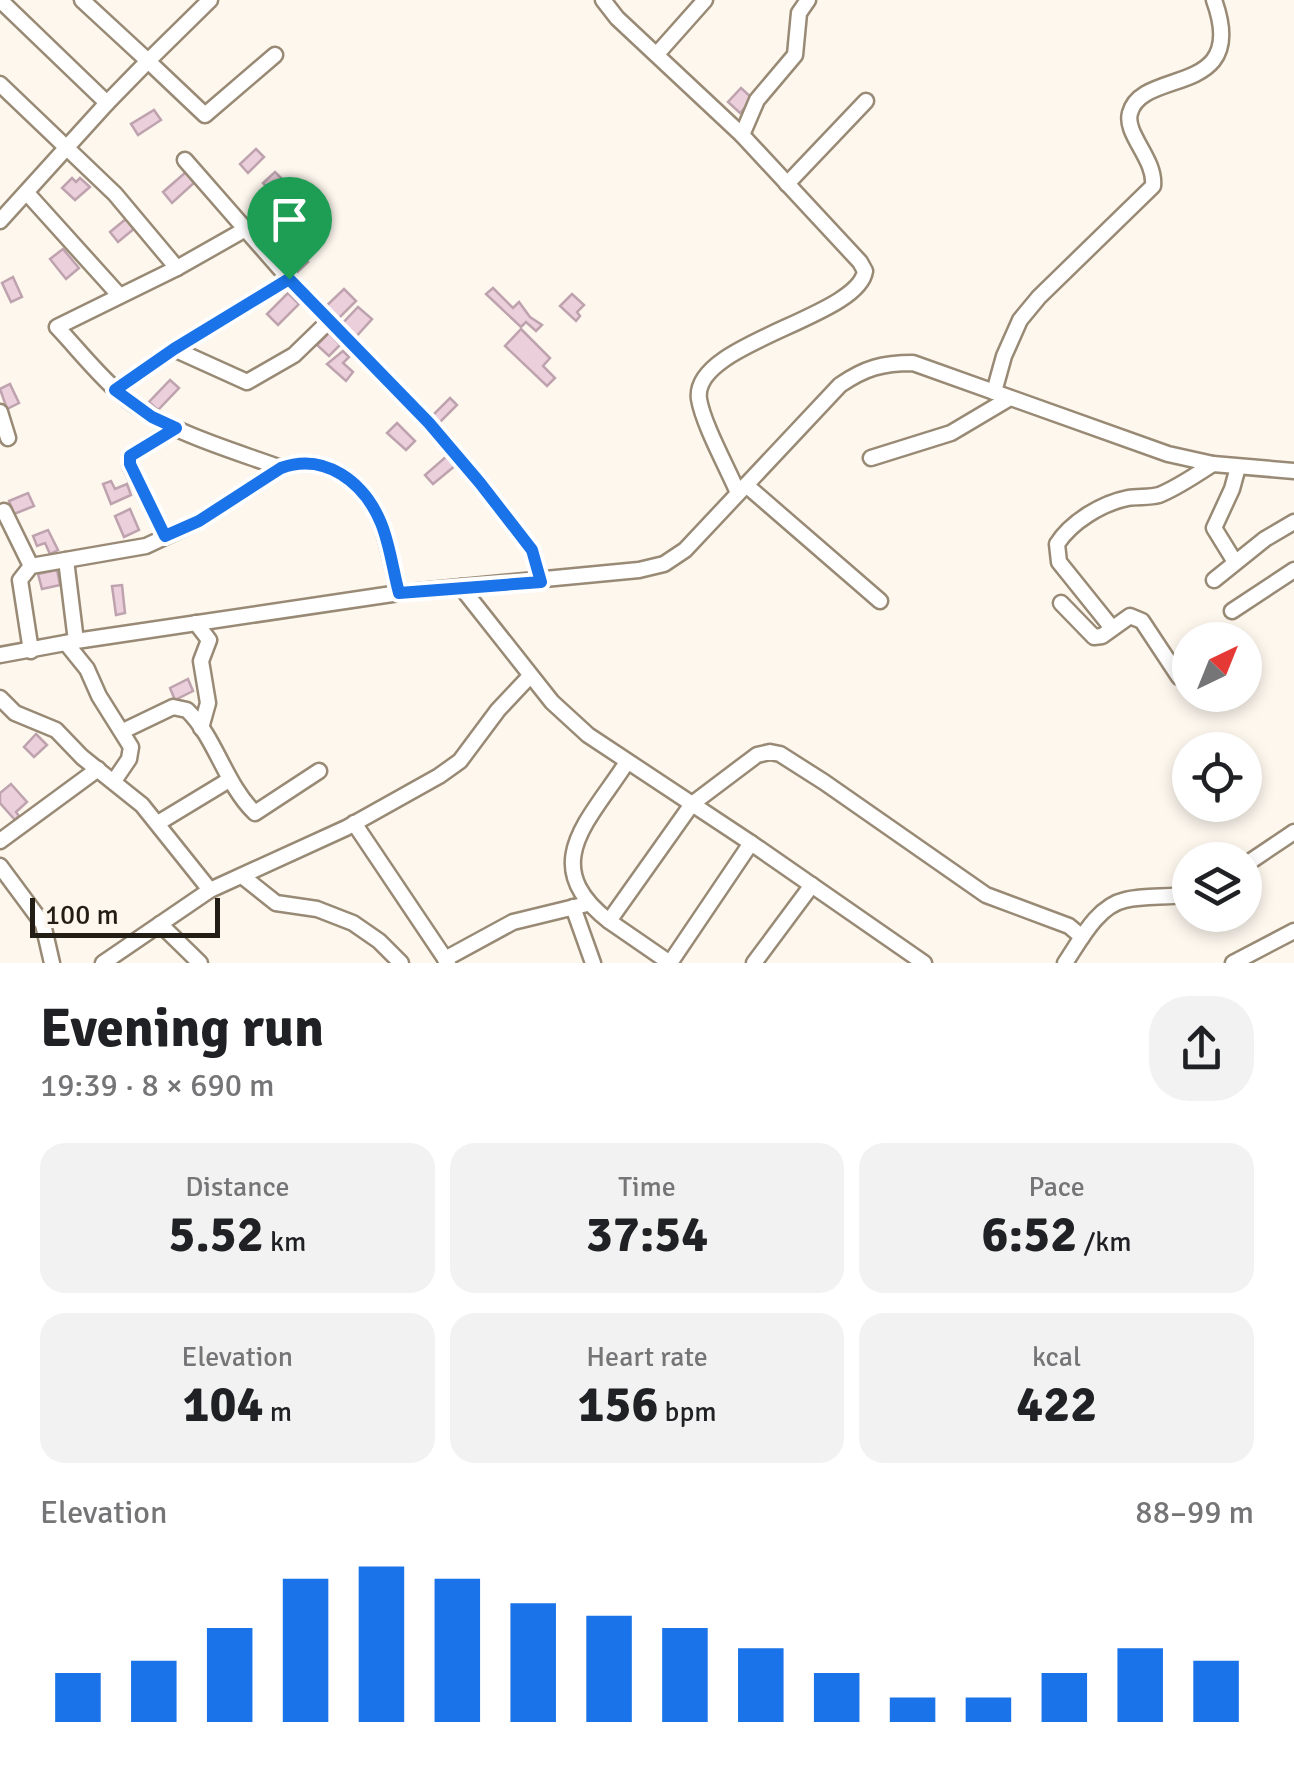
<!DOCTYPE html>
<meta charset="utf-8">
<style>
body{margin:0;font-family:Signika,sans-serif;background:#f2f2f2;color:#202124;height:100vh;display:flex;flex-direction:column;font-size:38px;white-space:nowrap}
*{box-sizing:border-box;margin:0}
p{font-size:32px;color:#757577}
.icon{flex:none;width:55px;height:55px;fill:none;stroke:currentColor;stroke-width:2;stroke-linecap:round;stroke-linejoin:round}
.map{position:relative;height:963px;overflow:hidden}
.sheet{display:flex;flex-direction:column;background:#fff;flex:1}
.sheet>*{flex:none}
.needle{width:65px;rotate:43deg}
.tools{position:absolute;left:1172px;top:622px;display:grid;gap:20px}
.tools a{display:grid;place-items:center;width:90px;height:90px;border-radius:50%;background:#fff;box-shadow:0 5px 15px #0003;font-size:50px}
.scale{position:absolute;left:30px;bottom:25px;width:190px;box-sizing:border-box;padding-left:10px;border:5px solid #231e15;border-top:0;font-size:28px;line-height:35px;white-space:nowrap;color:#231e15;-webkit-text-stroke:8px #fdf7ee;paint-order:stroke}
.pin{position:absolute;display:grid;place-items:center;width:85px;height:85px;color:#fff;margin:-102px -42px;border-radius:50% 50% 50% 0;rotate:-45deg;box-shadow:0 0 10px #0007}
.pin .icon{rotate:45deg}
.round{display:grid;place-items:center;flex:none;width:105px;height:105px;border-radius:40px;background:#f2f2f2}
.overview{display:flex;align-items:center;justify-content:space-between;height:170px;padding:0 40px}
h1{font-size:55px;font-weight:700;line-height:75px}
.figures{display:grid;grid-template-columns:repeat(3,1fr);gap:15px;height:170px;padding:10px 40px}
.figures div{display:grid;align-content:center;border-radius:25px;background:#f2f2f2;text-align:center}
.figures b{font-size:50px;font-weight:700}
.figures small{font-size:28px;font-weight:400}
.figures p{font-size:28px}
.chart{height:280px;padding:20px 40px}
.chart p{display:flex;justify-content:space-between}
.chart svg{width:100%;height:180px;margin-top:10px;stroke:#1a73e8;stroke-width:6}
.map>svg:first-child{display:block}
.building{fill:#ebcfdb;stroke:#bea3af;stroke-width:2.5}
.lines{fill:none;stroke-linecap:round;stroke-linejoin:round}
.minor-casing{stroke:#998a75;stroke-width:19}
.minor{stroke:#fff;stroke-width:14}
.route-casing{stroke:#fff;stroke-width:20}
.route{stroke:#1a73e8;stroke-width:12}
</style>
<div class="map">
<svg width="1294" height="963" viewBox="0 0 1294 963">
<rect width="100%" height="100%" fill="#fdf7ee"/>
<!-- building -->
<g class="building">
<path d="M741,88L753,99L740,113L728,102Z"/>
<path d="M154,110L161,120L138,135L131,124Z"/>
<path d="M256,149L264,157L248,173L240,164Z"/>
<path d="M186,172L195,182L172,203L163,192Z"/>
<path d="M275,172L285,182L273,194L263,183Z"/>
<path d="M72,178L76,182L80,178L90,187L75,200L62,188Z"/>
<path d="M127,218L135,228L118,242L110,232Z"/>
<path d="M295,248L308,262L291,278L278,264Z"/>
<path d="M63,249L79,268L66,279L50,259Z"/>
<path d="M13,277L22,297L11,302L2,283Z"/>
<path d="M493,288L513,308L519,302L530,317L542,325L536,331L526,322L521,327L486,294Z"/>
<path d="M344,289L356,301L335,322L323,309Z"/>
<path d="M288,293L299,304L278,325L267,314Z"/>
<path d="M572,294L584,305L577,312L580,316L576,321L560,306Z"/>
<path d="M358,307L372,319L354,339L340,326Z"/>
<path d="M521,329L550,358L543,366L555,378L547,386L505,346Z"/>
<path d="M329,333L340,345L329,356L317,345Z"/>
<path d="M343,351L349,357L343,363L353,372L346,381L327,364Z"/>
<path d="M170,380L179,388L158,410L149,402Z"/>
<path d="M10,384L19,403L7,409L0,389Z"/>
<path d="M450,398L457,405L439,423L432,416Z"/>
<path d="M397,423L415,441L406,450L387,433Z"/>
<path d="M448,455L456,465L433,484L425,475Z"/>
<path d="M111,481L115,489L127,484L131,495L111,504L103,484Z"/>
<path d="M28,493L34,506L14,514L9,501Z"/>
<path d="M130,509L139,530L124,537L115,516Z"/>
<path d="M48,530L58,550L50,554L45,543L37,546L33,536Z"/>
<path d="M57,570L60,585L42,589L38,574Z"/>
<path d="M122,585L125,613L116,615L112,586Z"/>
<path d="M188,679L193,691L175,700L170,688Z"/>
<path d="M36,734L47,745L34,757L24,747Z"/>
<path d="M11,784L27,802L16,812L19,816L15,820L0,803V793Z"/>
</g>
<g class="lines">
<!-- minor casing -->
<g class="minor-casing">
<g id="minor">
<path d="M0,0L107,103L148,61L82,0"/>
<path d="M210,0L148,61L205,115L275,55"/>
<path d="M603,0L617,18L742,135L860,262L865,271C858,318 691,343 699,399C703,424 728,469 738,493"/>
<path d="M657,54L705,0"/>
<path d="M0,84L115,194L177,268L57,327C76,347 94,370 115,389C160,431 224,447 281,468C325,452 364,482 381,523C389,545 393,571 399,593"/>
<path d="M742,135L757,100L795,55L799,13L808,0"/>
<path d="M787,184L866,101"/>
<path d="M27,193L119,295"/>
<path d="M0,221L107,103"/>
<path d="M177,268L244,230"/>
<path d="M289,279L429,423L480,483L532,550L541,582"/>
<path d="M174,349L289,279L185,160"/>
<path d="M115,390L174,349L247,382L294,355L328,322"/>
<path d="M994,392L1004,356L1020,320L1039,297L1153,186C1156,159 1124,134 1130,113C1142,67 1250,99 1214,0"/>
<path d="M0,412L8,438"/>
<path d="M871,458L951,433L1010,398"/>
<path d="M746,485L880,601"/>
<path d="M4,511L31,566"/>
<path d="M165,536L130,465V456L175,428"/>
<path d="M66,560L76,641"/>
<path d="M1235,562L1214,528L1232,489L1238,467"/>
<path d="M1214,580L1265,539L1294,522"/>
<path d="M461,587L552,702L588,735L751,843L924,963"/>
<path d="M1061,603L1094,637L1102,636L1130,616L1142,621L1179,677"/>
<path d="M1232,611L1294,570"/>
<path d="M196,623L209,640L201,661L208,703L201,728"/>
<path d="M1112,628L1059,562L1057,544C1071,522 1102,503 1128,498C1138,496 1149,498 1159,495C1179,487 1195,475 1213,464"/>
<path d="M66,643L87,669L99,696L131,747L129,759L114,781"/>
<path d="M31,651L20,580L31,566L146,546L199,521L281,468"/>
<path d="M0,655L76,641L399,593L639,570L664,564L685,550L840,385C865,368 882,363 913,363L1168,454L1213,464L1294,471"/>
<path d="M0,698L15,713L56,730L82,757L142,805L210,890L346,828L439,776L460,761L498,710L530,676"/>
<path d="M123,731L173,707L187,710C216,738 225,784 255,813L319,771"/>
<path d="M158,823L229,780"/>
<path d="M354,823L448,963"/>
<path d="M0,841L98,769"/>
<path d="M1245,865L1294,832"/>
<path d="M0,866L43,924L52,963"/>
<path d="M242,876L276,903L317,909L353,923L379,941L401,963"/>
<path d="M573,907L593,963"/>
<path d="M609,921C536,865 590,820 627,762"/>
<path d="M160,924L200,963"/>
<path d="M445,959L513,922L587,904"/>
<path d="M103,963L210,890"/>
<path d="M670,963L609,921L692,804L757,755L770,752L780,754L824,782L986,895L1069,926L1082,937"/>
<path d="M670,963L751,843"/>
<path d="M754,963L812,885"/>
<path d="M1065,963C1080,941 1097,906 1125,900C1146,895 1169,898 1190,894"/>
<path d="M1233,963L1294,931"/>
</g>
</g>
<!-- minor -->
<use href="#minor" class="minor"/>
</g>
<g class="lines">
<!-- route casing -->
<g class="route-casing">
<path id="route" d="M289,279L429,423L480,483L532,550L541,582L399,593C393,571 390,545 381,523C364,482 325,452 281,468L199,521L165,536L130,464V456L176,428L152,417L115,390L174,349Z"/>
</g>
<!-- route -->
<use href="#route" class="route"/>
</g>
</svg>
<div class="tools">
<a><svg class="needle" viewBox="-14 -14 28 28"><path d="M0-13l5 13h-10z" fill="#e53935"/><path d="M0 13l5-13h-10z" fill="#757577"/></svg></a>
<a><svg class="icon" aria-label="locate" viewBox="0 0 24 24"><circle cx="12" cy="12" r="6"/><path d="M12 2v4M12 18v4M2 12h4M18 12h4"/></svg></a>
<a><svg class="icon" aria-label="layers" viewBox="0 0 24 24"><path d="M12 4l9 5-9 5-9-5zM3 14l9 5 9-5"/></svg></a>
</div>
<div class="scale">100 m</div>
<div class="pin" style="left:289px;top:279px;background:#1e9e55"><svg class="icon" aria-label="arrive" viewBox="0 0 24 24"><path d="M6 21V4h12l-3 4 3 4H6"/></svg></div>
</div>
<section class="sheet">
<div class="overview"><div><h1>Evening run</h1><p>19:39 · 8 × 690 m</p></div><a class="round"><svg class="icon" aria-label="share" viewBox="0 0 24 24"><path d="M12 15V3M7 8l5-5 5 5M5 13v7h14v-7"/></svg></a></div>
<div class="figures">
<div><p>Distance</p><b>5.52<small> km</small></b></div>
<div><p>Time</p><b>37:54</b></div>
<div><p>Pace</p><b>6:52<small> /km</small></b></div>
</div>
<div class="figures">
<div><p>Elevation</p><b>104<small> m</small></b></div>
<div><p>Heart rate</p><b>156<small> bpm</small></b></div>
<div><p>kcal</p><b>422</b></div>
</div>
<div class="chart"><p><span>Elevation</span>88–99 m</p>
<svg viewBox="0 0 160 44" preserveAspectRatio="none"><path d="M5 44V32M15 44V29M25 44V21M35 44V9M45 44V6M55 44V9M65 44V15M75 44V18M85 44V21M95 44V26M105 44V32M115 44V38M125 44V38M135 44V32M145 44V26M155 44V29"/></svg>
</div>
</section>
